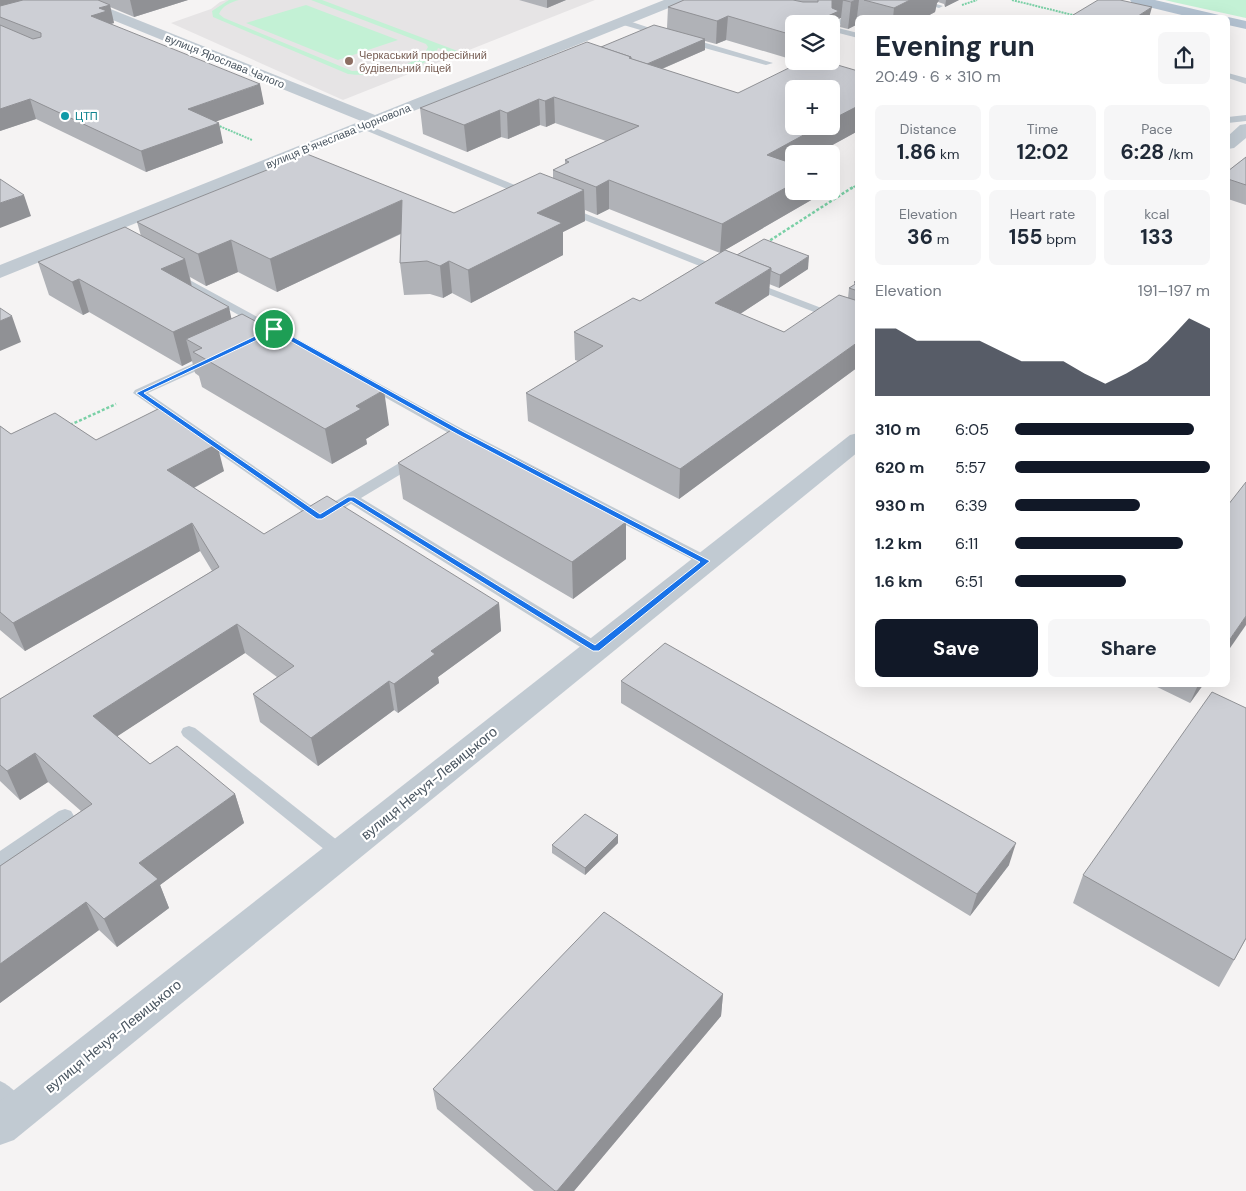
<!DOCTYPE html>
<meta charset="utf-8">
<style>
body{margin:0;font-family:"DM Sans",sans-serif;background:#f6f6f7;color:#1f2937;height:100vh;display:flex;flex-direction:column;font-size:19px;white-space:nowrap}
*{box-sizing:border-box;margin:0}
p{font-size:16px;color:#747a83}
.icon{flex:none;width:28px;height:28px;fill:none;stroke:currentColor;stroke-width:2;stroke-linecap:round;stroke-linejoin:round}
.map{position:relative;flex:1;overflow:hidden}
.panel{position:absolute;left:855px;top:15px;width:375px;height:672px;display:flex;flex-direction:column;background:#fff;border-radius:8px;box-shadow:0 5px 20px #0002}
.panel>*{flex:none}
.controls{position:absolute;left:785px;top:15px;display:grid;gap:10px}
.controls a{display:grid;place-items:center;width:55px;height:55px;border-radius:8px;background:#fff;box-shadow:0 5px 20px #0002;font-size:25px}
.pin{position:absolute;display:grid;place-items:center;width:42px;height:42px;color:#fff;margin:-21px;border:2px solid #fff;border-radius:50%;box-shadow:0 1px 5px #0007}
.round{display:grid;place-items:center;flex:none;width:52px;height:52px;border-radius:8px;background:#f6f6f7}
.head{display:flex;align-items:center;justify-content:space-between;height:85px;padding:0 20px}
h1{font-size:28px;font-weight:700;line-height:38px}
.stats{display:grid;grid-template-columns:repeat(3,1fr);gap:8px;height:85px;padding:5px 20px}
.stats div{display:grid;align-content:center;border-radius:8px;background:#f6f6f7;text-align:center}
.stats b{font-size:21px;font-weight:700}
.stats small{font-size:14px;font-weight:400}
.stats p{font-size:14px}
.chart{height:140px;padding:10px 20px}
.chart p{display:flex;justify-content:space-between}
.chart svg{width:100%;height:90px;margin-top:5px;fill:#111827;opacity:.7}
.button{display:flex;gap:10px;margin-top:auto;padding:10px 20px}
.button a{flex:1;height:58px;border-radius:8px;background:#111827;color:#fff;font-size:20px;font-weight:700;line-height:58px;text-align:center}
.button a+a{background:#f6f6f7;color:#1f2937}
ul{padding:0 20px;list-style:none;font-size:16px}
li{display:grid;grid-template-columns:80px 60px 1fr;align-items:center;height:38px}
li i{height:12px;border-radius:6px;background:#111827}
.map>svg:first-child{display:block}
.education{fill:#e6e4e5}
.green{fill:#c3f1d5}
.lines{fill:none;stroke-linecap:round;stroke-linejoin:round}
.path-far1{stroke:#7ad0a6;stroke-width:2;stroke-dasharray:2 1;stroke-linecap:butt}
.path{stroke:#7ad0a6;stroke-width:2.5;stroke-dasharray:3 2;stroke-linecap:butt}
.service{fill:#c1cad2;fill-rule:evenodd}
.minor{fill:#c1cad2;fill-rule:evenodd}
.primary{fill:#b3c2d1;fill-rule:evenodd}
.wall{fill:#b0b2b7}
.shaded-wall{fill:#909195}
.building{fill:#cdcfd5;stroke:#909195}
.route{fill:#1a73e8;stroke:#fff;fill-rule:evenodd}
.education-dot{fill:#8d6e63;stroke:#fff;stroke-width:2}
.culture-dot{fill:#0f9aa8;stroke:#fff;stroke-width:2}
.labels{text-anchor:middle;stroke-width:4.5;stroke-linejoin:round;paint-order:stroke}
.far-education-label{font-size:11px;fill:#785e54;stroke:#fff;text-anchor:start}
.far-street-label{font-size:11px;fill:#4a5661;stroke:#fff}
.far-culture-label{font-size:11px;fill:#0d838f;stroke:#fff;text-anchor:start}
.street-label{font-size:14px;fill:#4a5661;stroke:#fff}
</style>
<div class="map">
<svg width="1246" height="1191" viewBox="0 0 1246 1191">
<rect width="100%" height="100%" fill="#f5f3f3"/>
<!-- education -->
<path class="education" d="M226,0H595L343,100L171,23L211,9L220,2Z"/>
<!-- green -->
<g class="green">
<path d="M229,0H239C231,2 222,6 219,14L224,18L352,71L383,70L407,64L423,56L428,47L426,44L311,0H322L463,53L456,55L438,48C430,73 370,77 348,74L213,17L212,11Z"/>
<path d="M1165,0H1246V18L1173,2Z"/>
<path d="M306,5L398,40L338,60L246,23Z"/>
</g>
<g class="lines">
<!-- path-far1 -->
<g class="path-far1">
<path d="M1012,0L1085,18"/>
<path d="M962,5L977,0"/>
<path d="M217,125L252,140"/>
<path d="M851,189L858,184"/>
</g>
<!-- path -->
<g class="path">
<path d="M766,243L853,187"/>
<path d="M70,425L116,404"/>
</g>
<!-- service -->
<g class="service">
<path d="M910,0H923L943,6L939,8Z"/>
<path d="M856,12L863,14L834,27L858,33V38L831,31V24H830Z"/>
<path d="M620,20H626L668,34L661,36L620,24Z"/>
<path d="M683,38H689L773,63L766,65L683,42Z"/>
<path d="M1228,73L1246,78V84L1228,78Z"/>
<path d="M1246,115V121L1228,123V117Z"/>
<path d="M363,123L532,192L533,194L528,197L524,196L360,128L358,126Z"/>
<path d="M566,206L725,269L726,271L721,274L717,273L562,211L561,209Z"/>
<path d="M175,272L464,430L711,558L713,561L711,564H701L454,436L171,277L170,275L171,273Z"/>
<path d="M751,281L858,322V329L747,286L745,284Z"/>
<path d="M212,355L216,356L218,359L216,362L148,393L319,511L411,456H421L423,459L421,462L361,498L602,645L604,649L602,653L596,654L590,653L351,504L324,520H314L133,393L135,390Z"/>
<path d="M189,726L195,728L347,848L350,853L347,858L341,860L335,858L183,736L181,732L183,728Z"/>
<path d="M65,809L71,811L74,816L71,821L6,866L0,869V851L59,811Z"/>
<path d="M0,1081C12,1086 24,1100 29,1112L26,1119L18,1122L10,1119L0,1107Z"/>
</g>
<!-- minor -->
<g class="minor">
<path d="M69,0H88L375,115L664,0H683L681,3L0,278V265L361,121L71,3Z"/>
<path d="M1246,124V138L1234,148L1228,149V136L1240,125Z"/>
<path d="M858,433V452L14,1140L0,1145V1101L850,435Z"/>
</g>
<!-- primary -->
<g class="primary">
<path d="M1130,0H1155L1219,15L1221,18H1194L1132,3Z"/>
<path d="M1228,17L1246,21V29L1228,25V18H1225Z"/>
</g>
</g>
<!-- wall -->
<g class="wall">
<path d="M0,0H188L134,17L110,7L114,23L111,24L264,104L216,121L223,143L146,172L36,119L0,131Z"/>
<path d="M519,0H566L547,8Z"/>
<path d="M684,0H959L945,7L944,4L938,2L937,3L935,12L924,18H858V25H856L848,29L840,27L841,18L838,19L836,34L831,37V24L787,58L726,40L716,44L705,41V50L662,69L738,93L858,71V131L816,154H794V191H814L813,199L725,250L737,255L808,269L779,288L769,284V295L740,314L784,332L848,298L849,288L854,285V282L858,280V367L679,499L528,421L526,393L578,361L575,360L574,332L640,301L720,253L609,209L597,215L585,210V221L563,232V255L471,303L452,293L443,298L430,294L404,295L400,263L401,234L277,292L238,272L206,286L190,277L192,286L231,318L389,425L366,439L367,444L332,464L202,387L199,376L195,373L192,361L182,366L89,312L83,315L49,295L38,262L141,236L137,222L454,213L553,178V170L565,164V160L606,141L555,123L546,127L540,125L508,139L501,137L467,152L423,134L420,108L601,47L667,28L668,7Z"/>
<path d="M1246,157V205L1228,199V171Z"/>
<path d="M0,426L11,434L96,440L224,471L194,488L264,534L499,603L501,631L438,677L439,683L398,713L394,710L318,766L260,722L253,694L277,677L245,653L117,736L150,764L235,794L244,823L160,885L169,908L117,947L99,930L0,1003V866L81,811L48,782L20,800L0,781V699L212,571L200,551L25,651L0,630Z"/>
<path d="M513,461L549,476L550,481L626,522V559L573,599L403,499L398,463Z"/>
<path d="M621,681L1009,865L970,916L621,703Z"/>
<path d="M1153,685H1203L1190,703Z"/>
<path d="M618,843L585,875L552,853V845Z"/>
<path d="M1083,875L1246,939L1219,987L1073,903Z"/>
<path d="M723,994L721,1016L574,1191H534L437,1109L433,1089Z"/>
</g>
<!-- shaded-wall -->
<g class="shaded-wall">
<path d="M0,0H63L0,17Z"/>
<path d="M130,0H188L134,17Z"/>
<path d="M547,0H566L547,8Z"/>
<path d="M832,0H859L856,25L848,29L851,2L843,0L841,18L838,19L836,34L831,37V24H810Z"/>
<path d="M910,0H939L938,2L937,3L935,12L924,18H893L894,8Z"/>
<path d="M946,0H959L945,7Z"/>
<path d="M110,5L114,23L110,24L91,16L99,8Z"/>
<path d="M1152,7L1149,18H1135Z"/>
<path d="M728,16L726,40L716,44L717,21Z"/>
<path d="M794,31V54L787,58L789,34Z"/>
<path d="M705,39V50L643,77V66Z"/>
<path d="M260,84L264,104L193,130L188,109Z"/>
<path d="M554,97L555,123L546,127L545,101Z"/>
<path d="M30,99L36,119L0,131V109Z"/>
<path d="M539,99L540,125L508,139L507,113Z"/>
<path d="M858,106V131L816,154H794V166L767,155L820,126H831V120Z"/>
<path d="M500,110L501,137L467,152L464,125Z"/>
<path d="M219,123L223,143L146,172L141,151Z"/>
<path d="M609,180V209L597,215L596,187Z"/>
<path d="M794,183V191H814L813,199L720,253L722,224Z"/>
<path d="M584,190L585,221L563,232V255L471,303L468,270L537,213Z"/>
<path d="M24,195L31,216L0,228V203Z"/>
<path d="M402,200L406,231L277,292L270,259Z"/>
<path d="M231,240L238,272L206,286L198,254Z"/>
<path d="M809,256L808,269L779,288L780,275Z"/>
<path d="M185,259L193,292L161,269Z"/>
<path d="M449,261L452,293L443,298L440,266Z"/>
<path d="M771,268L769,295L714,331L715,303Z"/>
<path d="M79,279L89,312L83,315L72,282Z"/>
<path d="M229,307L236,340L186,339L192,361L182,366L173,332Z"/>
<path d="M12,316L21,342L0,351V321Z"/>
<path d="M858,342V367L679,499L680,469Z"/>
<path d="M384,390L389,425L366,439L367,444L332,464L325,429L356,406Z"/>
<path d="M217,444L224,471L175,498L167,470Z"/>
<path d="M626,522V559L573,599L572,562Z"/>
<path d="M192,523L200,551L25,651L13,623Z"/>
<path d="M499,603L501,631L438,677L439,683L398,713L394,684L431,651Z"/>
<path d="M1246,616V625L1228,651V642Z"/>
<path d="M237,624L245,653L104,745L93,716Z"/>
<path d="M389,681L394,710L318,766L311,738Z"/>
<path d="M1198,685H1203L1190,703Z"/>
<path d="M35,753L48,782L20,800L7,771Z"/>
<path d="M235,794L244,823L160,885L169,908L117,947L104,919L139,863Z"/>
<path d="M618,835V843L585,875V868Z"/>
<path d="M1016,843L1009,865L970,916L977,894Z"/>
<path d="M86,902L99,930L0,1003V964Z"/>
<path d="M723,994L721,1016L574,1191H557Z"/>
</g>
<!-- building -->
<g class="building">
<path d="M23,0H98L110,5L99,8L107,11L91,16L260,84L188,109L219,123L141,151L30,99L0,109V25L33,39L41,37V33L0,17V6Z"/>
<path d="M684,0H793L803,2H818V0H832V8L839,11L810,24H794V31L789,34L728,16L717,21L668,7Z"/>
<path d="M843,0H856L851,2Z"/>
<path d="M864,0H910L894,8Z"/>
<path d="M1098,0H1120L1152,7L1135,18H1068Z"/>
<path d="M654,25L705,39L647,64L631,59V57L601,47Z"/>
<path d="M587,42L631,57L629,58L738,93L803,61H824L858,71V106L831,120V89H794V126H820L767,155L794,164V183L722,224L609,180L596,187L553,170L569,162L565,160L639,126L554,97L545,101L539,99L507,113L500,110L464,125L420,108Z"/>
<path d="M307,154L454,213L540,173L584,190L537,213L562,223L468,270L449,261L440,266L427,261L400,263L402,200L270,259L231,240L198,254L137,222Z"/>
<path d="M1246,157V185L1228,179V171Z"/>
<path d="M0,179L24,195L0,203Z"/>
<path d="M125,227L185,259L161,269L229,307L173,332L79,279L72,282L38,262Z"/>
<path d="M764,239L809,256L780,275L771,271V268L737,255Z"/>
<path d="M725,250L771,268L715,303L784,332L839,295L858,301V342L680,469L526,393L603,346L574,332L633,298L640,301Z"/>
<path d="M858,280V291L849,288L857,283L854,282Z"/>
<path d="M0,308L12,316L0,321Z"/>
<path d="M242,314L384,390L356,406L361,409L325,429L193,352L202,348L186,339Z"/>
<path d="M160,408L217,444L167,470L264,534L327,496L499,603L431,651L435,654L394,684L389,681L311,738L253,694L294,666L237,624L93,716L150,764L177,746L235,794L139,863L158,879L104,919L86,902L0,964V866L92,804L35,753L7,771L0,765V699L219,567L192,523L13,623L0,612V426L11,434L55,413L96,440Z"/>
<path d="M453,429L513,461L516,459L549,476L545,479L626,522L572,562L398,463Z"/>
<path d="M1246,482V616L1228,642V505Z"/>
<path d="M665,643L1016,843L977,894L621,681Z"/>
<path d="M1212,692L1246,708V938L1234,960L1083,875Z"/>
<path d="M585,814L618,835L585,868L552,845Z"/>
<path d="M604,912L723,994L557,1191H555L433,1089Z"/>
</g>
<!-- route -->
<path class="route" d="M272,328H277L462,431L710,561L599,651H593L351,501L322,519H317L136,393ZM274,332L457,434L700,562L595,645L354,497H348L320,514L144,393Z"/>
<!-- markers -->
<circle class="education-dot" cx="349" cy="61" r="5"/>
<circle class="culture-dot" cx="65" cy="116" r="5"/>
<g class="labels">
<!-- far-education labels -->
<g class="far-education-label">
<text x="359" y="59">Черкаський професійний<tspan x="359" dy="13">будівельний ліцей</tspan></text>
</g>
<!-- far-street labels -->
<g class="far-street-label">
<text transform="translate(225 61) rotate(22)" y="4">вулиця Ярослава Чалого</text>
<text transform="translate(338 136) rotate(-22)" y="4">вулиця Вʼячеслава Чорновола</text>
</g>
<!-- far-culture labels -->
<g class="far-culture-label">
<text x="75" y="120">ЦТП</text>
</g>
<!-- street labels -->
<g class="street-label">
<text transform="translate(429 783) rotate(-39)" y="5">вулиця Нечуя-Левицького</text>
<text transform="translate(113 1036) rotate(-39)" y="5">вулиця Нечуя-Левицького</text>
</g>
</g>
</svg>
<div class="controls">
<a><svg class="icon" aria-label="layers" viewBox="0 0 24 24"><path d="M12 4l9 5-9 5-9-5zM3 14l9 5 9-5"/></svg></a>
<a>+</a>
<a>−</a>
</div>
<div class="pin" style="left:274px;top:329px;background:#1e9e55"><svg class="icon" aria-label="arrive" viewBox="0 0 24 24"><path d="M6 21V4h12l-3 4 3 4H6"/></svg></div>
<section class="panel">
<div class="head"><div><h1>Evening run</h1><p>20:49 · 6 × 310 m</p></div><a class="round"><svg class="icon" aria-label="share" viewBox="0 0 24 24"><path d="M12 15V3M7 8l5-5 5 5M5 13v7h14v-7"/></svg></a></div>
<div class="stats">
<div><p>Distance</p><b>1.86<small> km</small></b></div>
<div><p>Time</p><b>12:02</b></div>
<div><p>Pace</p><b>6:28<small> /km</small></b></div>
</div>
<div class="stats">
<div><p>Elevation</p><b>36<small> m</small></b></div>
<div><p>Heart rate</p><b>155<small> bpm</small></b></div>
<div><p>kcal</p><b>133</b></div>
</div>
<div class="chart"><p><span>Elevation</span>191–197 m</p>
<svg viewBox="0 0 160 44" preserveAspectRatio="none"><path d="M0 44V11L10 11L20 17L30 17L40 17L50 17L60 22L70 27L80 27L90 27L100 33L110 38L120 33L130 27L140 17L150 6L160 11V44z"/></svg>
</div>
<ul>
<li><b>310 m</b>6:05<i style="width:92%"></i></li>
<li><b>620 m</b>5:57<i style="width:100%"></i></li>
<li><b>930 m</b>6:39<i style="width:64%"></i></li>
<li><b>1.2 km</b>6:11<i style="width:86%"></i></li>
<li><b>1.6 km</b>6:51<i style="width:57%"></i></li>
</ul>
<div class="button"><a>Save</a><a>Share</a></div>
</section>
</div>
